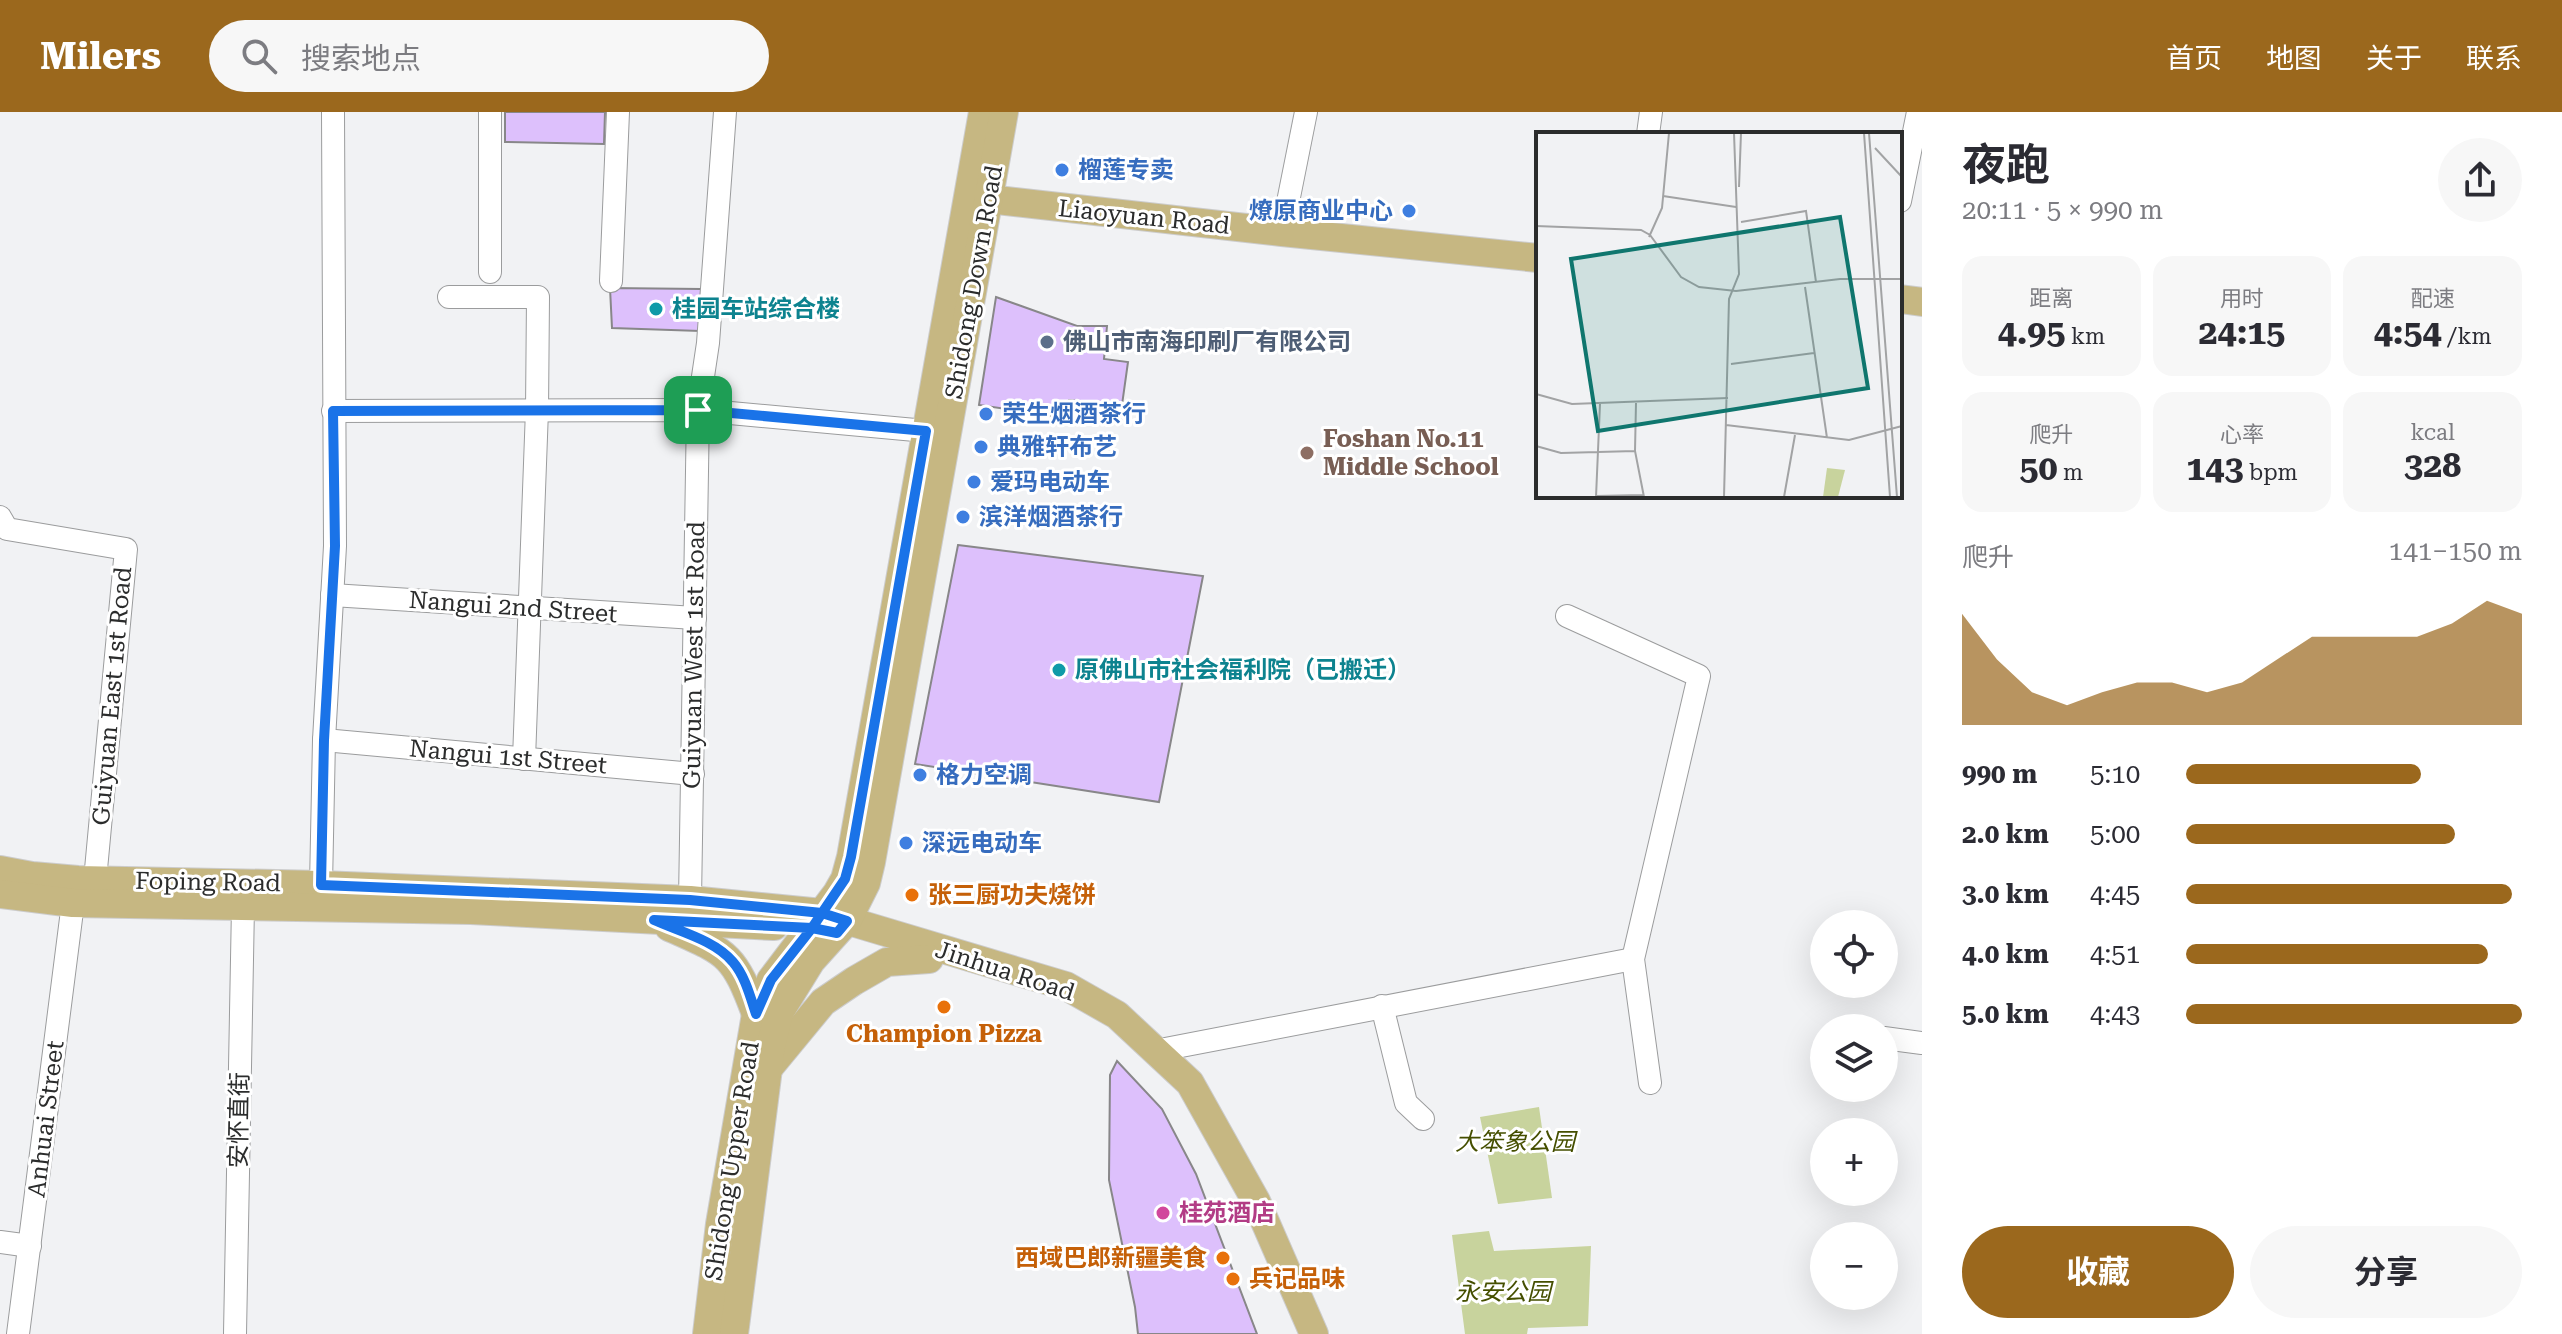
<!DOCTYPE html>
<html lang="zh">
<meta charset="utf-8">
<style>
body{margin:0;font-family:"Roboto Serif","Noto Sans SC",serif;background:#f7f7f7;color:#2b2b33;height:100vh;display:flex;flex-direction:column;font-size:30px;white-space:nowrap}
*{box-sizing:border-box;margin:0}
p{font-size:26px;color:#7c7c81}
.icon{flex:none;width:44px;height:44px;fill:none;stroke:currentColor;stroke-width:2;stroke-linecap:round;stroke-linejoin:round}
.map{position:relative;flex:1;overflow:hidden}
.side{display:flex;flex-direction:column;background:#fff;width:640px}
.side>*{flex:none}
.fabs{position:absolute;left:1810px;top:798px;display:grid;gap:16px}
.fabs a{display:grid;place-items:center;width:88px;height:88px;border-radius:50%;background:#fff;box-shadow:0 8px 32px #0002;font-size:40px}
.pin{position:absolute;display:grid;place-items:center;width:68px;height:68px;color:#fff;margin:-34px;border-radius:16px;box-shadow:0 4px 12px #0006}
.round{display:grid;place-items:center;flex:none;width:84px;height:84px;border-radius:42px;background:#f7f7f7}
.summary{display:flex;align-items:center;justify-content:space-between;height:136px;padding:0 40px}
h1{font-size:44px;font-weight:700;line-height:60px}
.figures{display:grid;grid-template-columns:repeat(3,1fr);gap:12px;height:136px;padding:8px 40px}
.figures div{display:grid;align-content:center;border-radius:20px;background:#f7f7f7;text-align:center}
.figures b{font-size:34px;font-weight:700}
.figures small{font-size:22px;font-weight:400}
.figures p{font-size:22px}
.chart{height:224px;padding:16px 40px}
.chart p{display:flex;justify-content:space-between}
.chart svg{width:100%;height:144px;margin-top:8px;fill:#9b681d;opacity:.7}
.primary-button{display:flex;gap:16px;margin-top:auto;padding:16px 40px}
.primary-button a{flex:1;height:92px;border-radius:48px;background:#9b681d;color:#fff;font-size:32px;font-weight:700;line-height:92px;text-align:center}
.primary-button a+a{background:#f7f7f7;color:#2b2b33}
ul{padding:0 40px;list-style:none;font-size:26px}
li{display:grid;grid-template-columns:128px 96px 1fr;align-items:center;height:60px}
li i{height:20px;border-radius:10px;background:#9b681d}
header{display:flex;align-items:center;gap:48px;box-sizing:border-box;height:112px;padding:0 40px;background:#9b681d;color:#fff}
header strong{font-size:38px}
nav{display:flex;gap:44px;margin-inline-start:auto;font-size:28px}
.search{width:560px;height:72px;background:#f7f7f7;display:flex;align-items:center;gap:20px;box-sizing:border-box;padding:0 28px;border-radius:44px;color:#7c7c81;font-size:30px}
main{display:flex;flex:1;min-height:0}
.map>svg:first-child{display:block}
.green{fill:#c8d39d}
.building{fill:#ddc0fc;stroke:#888789;stroke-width:2}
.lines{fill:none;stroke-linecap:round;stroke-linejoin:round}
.minor-casing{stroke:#9b9c9d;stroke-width:24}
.major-casing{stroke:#ccc;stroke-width:30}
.minor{stroke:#fff;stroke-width:22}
.major{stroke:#c6b782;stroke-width:28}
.route-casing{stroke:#fff;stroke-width:16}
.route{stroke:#1a73e8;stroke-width:10}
.shop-dot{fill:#3f7fe0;stroke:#fff;stroke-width:3}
.culture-dot{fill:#0f9aa8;stroke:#fff;stroke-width:3}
.service-dot{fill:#5c6f8a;stroke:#fff;stroke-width:3}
.education-dot{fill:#8d6e63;stroke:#fff;stroke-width:3}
.food-dot{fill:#e8710a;stroke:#fff;stroke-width:3}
.hotel-dot{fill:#d1479c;stroke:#fff;stroke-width:3}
.labels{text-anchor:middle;stroke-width:6;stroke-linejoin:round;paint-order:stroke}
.shop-label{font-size:24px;font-weight:bold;fill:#366cbe;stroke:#fff;text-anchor:start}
.street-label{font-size:24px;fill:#2b2c2c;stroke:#fff}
.culture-label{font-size:24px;font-weight:bold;fill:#0d838f;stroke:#fff;text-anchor:start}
.service-label{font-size:24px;font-weight:bold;fill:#4e5e75;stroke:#fff;text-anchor:start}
.education-label{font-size:24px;font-weight:bold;fill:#785e54;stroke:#fff;text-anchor:start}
.food-label{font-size:24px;font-weight:bold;fill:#c56008;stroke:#fff;text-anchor:start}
.park-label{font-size:24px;font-style:italic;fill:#454f00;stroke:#fff}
.hotel-label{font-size:24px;font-weight:bold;fill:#b23c85;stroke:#fff;text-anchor:start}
.inset-road{fill:none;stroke:#a2a3a4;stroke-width:2}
.view{fill:#0f766e;fill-opacity:0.15;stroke:#0f766e;stroke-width:4}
.inset-edge{fill:none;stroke:#2b2c2c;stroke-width:4}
</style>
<header>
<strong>Milers</strong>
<div class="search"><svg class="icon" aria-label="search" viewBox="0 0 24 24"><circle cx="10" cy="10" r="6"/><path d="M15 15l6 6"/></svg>搜索地点</div>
<nav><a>首页</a><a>地图</a><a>关于</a><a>联系</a></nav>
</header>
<main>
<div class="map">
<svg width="1922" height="1222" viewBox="0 0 1922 1222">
<rect width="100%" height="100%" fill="#f1f2f4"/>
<!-- green -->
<g class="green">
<path d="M1539,995L1552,1086L1498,1092L1480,1005Z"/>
<path d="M1489,1119L1494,1139L1591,1134L1588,1214L1528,1216L1527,1222H1465L1452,1123Z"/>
</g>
<!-- building -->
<g class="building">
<path d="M505,0H605L604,32L505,30Z"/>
<path d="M610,176L701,177L700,219L612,216Z"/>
<path d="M996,185L1077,214H1107L1104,247L1128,250L1122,293L1069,288L1067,306L979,293Z"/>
<path d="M958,433L1203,464L1159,690L915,652Z"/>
<path d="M1117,949L1162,997L1196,1062L1257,1222H1138L1135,1195L1109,1068L1110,963Z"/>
</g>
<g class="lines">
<!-- minor casing -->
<g class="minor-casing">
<g id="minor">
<path d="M490,0V160"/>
<path d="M1648,22L1651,0"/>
<path d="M1900,89L1918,0"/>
<path d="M1282,120L1306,0"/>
<path d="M611,169L618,0"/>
<path d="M449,185H538L537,298L524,647"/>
<path d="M333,299L698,298L926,319"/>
<path d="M0,405L7,417L126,437L95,768"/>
<path d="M332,483L695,506"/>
<path d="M1567,504L1699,564L1633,847L1650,971"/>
<path d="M324,628L693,662"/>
<path d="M321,773L324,628L335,434L333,0"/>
<path d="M690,788L698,298L708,231L725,0"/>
<path d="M1382,894L1406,991L1423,1007"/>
<path d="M1884,926L1922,931"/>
<path d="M1155,939L1633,847"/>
<path d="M0,1130L30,1134"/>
<path d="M18,1222L73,791"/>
<path d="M235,1222L243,794"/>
</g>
</g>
<!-- major casing -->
<g class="major-casing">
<g id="major">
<path d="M970,85L1282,120L1538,146"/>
<path d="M1900,187L1922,190"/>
<path d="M0,758L32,764L78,768L321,773L690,788L822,801L1066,874L1117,903L1190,971L1256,1089L1314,1222"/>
<path d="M0,782L73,791L471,798L774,814"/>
<path d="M669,815C727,841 733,840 756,902"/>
<path d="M771,953L823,890L854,869L887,850L929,847"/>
<path d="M707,1222L720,1112L756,902L771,868L837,781L845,767L851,745L983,0"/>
<path d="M734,1222L771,933L779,901L811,849L847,809L866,771L871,750L1004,0"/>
</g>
</g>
<!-- minor -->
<use href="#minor" class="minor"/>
<!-- major -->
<use href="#major" class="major"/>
</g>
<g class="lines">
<!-- route casing -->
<g class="route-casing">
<path id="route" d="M698,298L333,299L335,434L324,628L321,773L690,788L822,801L812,816L654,808C678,819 715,828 733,850C745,864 750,884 756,902L771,868L812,816L837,821L847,809L822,801L845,767L851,745L926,319L698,298"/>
</g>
<!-- route -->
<use href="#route" class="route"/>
</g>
<!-- markers -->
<g class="shop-dot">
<circle cx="1062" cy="58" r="8"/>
<circle cx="1409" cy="99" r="8"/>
<circle cx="986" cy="302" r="8"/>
<circle cx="981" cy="335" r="8"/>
<circle cx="974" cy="370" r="8"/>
<circle cx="963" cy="405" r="8"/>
<circle cx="920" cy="663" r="8"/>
<circle cx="906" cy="731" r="8"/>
</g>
<g class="culture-dot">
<circle cx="656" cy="197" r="8"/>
<circle cx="1059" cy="558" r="8"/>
</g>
<circle class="service-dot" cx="1047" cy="230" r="8"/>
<circle class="education-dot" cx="1307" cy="341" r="8"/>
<g class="food-dot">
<circle cx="912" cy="783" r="8"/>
<circle cx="944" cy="895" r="8"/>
<circle cx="1223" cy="1146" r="8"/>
<circle cx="1233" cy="1167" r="8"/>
</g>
<circle class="hotel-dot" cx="1163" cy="1101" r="8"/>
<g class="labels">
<!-- shop labels -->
<g class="shop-label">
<text x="1078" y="66">榴莲专卖</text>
<text x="1393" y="107" text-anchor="end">燎原商业中心</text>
<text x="1002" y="310">荣生烟酒茶行</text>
<text x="997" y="343">典雅轩布艺</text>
<text x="990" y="378">爱玛电动车</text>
<text x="979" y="413">滨洋烟酒茶行</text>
<text x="936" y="671">格力空调</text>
<text x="922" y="739">深远电动车</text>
</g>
<!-- street labels -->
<g class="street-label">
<text transform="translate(1144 105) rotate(6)" y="8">Liaoyuan Road</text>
<text transform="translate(974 170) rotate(-80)" y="8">Shidong Down Road</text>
<text transform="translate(513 495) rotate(4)" y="8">Nangui 2nd Street</text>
<text transform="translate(694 543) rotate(-89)" y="8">Guiyuan West 1st Road</text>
<text transform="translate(112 584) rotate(-85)" y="8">Guiyuan East 1st Road</text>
<text transform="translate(508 645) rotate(5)" y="8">Nangui 1st Street</text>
<text transform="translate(208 770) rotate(1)" y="8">Foping Road</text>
<text transform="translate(1005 859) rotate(18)" y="8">Jinhua Road</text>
<text transform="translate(46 1007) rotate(-83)" y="8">Anhuai Street</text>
<text transform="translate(239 1008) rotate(-89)" y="8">安怀直街</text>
<text transform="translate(732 1049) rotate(-81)" y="8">Shidong Upper Road</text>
</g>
<!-- culture labels -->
<g class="culture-label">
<text x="672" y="205">桂园车站综合楼</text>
<text x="1075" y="566">原佛山市社会福利院（已搬迁）</text>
</g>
<!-- service labels -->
<g class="service-label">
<text x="1063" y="238">佛山市南海印刷厂有限公司</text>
</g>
<!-- education labels -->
<g class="education-label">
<text x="1323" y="335">Foshan No.11<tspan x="1323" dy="28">Middle School</tspan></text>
</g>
<!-- food labels -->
<g class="food-label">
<text x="928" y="791">张三厨功夫烧饼</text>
<text x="944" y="930" text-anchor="middle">Champion Pizza</text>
<text x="1207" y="1154" text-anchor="end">西域巴郎新疆美食</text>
<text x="1249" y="1175">兵记品味</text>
</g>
<!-- park labels -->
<g class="park-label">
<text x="1515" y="1038">大笨象公园</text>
<text x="1503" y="1188">永安公园</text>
</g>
<!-- hotel labels -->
<g class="hotel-label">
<text x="1179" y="1109">桂苑酒店</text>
</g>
</g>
<!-- overview -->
<g transform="translate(1536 20)">
<rect width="366" height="366" fill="#f1f2f4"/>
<path d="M291,336L309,338L302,365H287Z" fill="#c8d39d"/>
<path class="inset-road" d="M181,1H231M328,1L354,365M333,1L361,365M339,16L366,45M203,55L205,1M127,64L200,75M205,90L270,79L280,150M0,94L105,98L114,103L145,145L163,155L200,159L304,147H366M113,105L126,76L133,1M269,155L291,306M195,232L278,221M0,262L36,272L192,266M100,271L99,319L108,365M190,293L313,308L366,294M0,314L25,321L99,319M60,364L107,363M60,365L64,272M188,365L193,167L203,142L198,1M248,365L259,303"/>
<path class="view" d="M304,85L332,256L62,299L35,127Z"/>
<rect width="366" height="366" class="inset-edge"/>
</g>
</svg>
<div class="fabs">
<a><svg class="icon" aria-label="locate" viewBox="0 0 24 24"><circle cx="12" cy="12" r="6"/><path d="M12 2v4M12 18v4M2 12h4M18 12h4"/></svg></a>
<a><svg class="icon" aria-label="layers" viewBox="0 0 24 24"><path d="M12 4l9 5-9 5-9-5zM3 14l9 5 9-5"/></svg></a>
<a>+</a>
<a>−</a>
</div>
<div class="pin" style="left:698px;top:298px;background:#1e9e55"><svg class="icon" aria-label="arrive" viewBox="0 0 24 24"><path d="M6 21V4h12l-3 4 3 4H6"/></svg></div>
</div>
<section class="side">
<div class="summary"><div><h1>夜跑</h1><p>20:11 · 5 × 990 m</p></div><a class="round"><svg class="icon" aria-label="share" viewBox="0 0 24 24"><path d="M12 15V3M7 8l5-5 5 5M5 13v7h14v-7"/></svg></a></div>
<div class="figures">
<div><p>距离</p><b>4.95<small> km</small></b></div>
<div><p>用时</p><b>24:15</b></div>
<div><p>配速</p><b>4:54<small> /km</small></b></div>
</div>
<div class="figures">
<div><p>爬升</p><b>50<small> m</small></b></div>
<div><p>心率</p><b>143<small> bpm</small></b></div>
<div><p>kcal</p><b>328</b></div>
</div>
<div class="chart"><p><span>爬升</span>141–150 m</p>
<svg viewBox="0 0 160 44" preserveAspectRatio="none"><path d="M0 44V10L10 24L20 34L30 38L40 34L50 31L60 31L70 34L80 31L90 24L100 17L110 17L120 17L130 17L140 13L150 6L160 10V44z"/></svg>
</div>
<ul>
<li><b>990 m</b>5:10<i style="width:70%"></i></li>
<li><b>2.0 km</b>5:00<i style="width:80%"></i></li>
<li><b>3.0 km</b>4:45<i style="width:97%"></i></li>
<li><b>4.0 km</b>4:51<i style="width:90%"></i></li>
<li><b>5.0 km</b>4:43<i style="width:100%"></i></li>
</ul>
<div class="primary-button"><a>收藏</a><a>分享</a></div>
</section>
</main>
